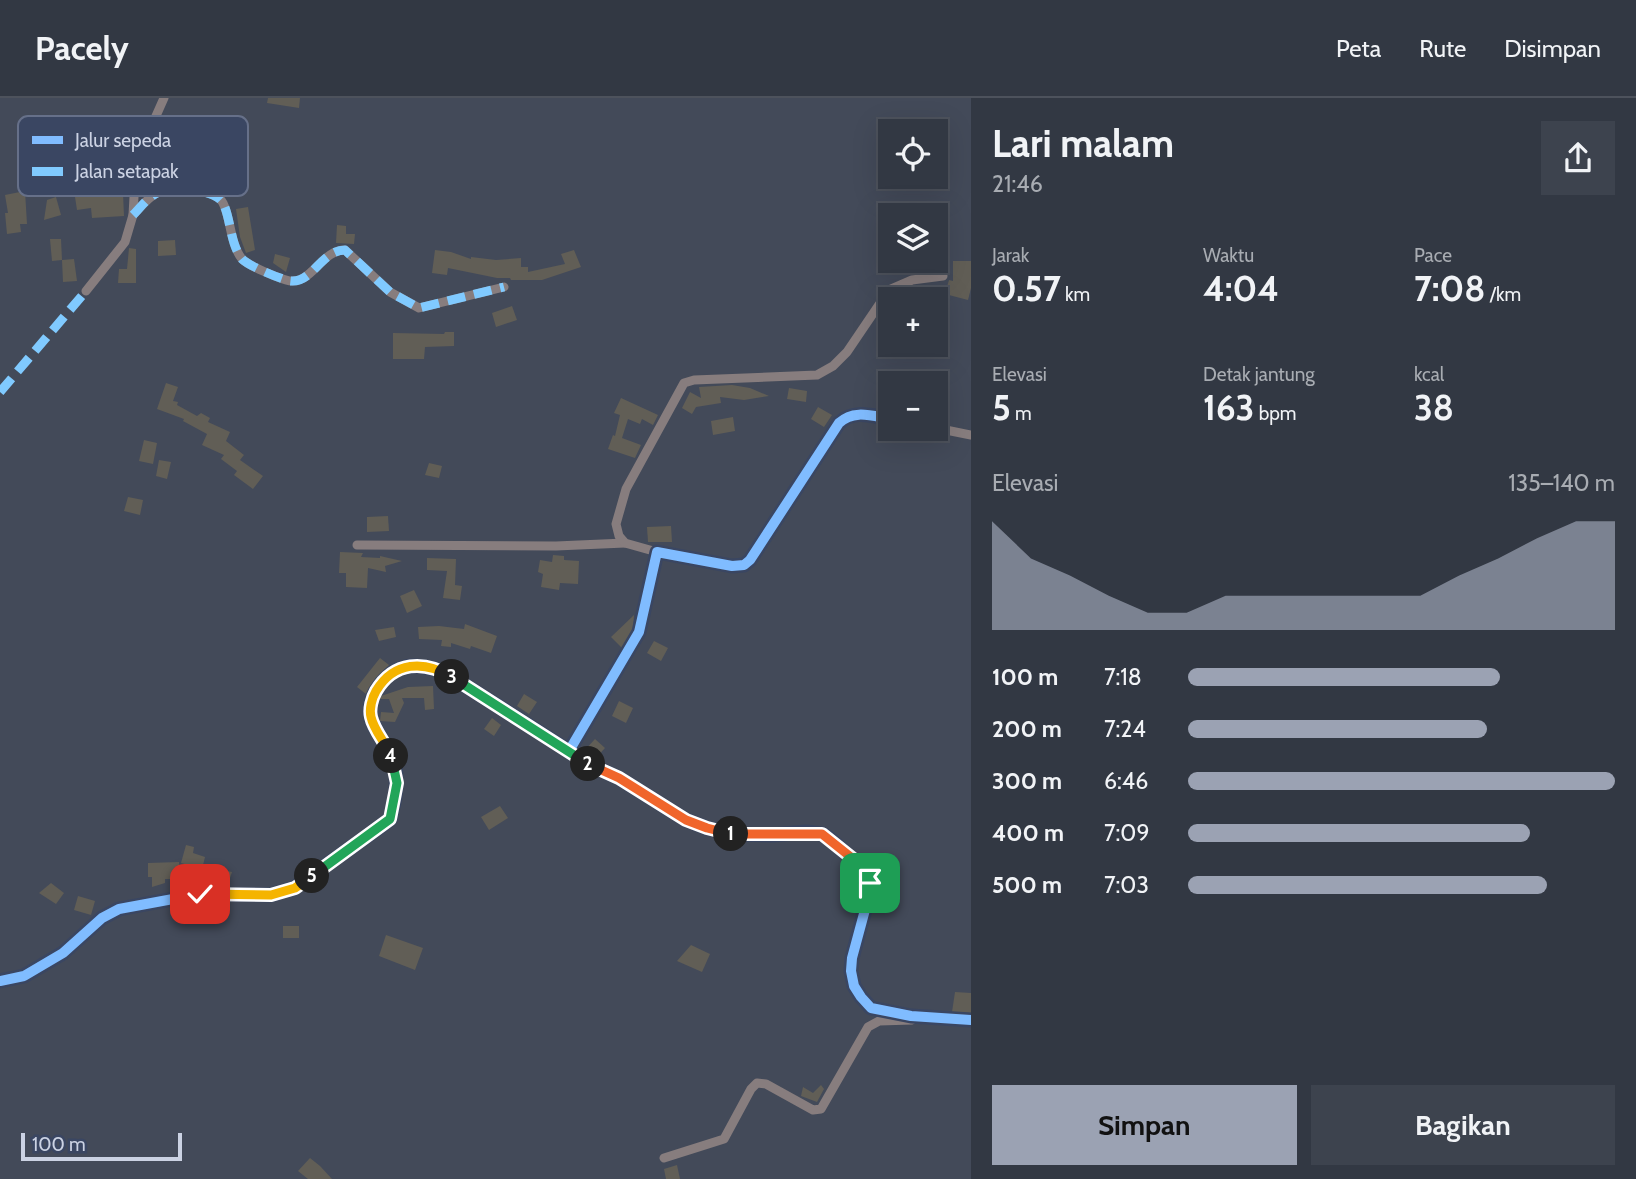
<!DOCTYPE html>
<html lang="id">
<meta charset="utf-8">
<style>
body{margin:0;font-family:Cabin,sans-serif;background:#3d434e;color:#f1f3f6;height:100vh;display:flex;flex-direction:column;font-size:26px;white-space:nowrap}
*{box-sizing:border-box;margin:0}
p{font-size:23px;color:#a8acb2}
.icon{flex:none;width:38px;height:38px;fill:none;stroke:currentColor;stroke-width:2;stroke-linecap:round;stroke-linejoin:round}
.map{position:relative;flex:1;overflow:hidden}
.panel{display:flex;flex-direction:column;background:#323843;width:665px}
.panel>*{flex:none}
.tools{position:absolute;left:878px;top:21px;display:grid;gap:14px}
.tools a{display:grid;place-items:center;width:70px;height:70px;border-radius:0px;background:#323843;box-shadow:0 7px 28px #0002,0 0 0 2px #4d525c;font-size:35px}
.scale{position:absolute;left:21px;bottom:18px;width:161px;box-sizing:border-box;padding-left:7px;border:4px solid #cbd2e3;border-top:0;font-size:19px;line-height:24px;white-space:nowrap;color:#cbd2e3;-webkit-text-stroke:5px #3a4662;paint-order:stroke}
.pin{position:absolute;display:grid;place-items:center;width:60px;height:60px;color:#fff;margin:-30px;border-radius:14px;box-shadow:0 4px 10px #0006}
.km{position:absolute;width:35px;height:35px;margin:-18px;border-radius:50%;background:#222;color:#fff;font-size:19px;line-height:35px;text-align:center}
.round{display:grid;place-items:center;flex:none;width:74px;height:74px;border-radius:0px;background:#3d434e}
.overview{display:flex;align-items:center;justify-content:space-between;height:119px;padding:0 21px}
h1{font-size:38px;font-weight:700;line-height:52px}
.stats{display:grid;grid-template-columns:repeat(3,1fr);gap:10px;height:119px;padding:7px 21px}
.stats div{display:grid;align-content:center}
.stats b{font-size:35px;font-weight:700}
.stats small{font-size:19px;font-weight:400}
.stats p{font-size:19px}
.chart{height:196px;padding:14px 21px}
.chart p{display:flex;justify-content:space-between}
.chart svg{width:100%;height:126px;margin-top:7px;fill:#9ba2b3;opacity:.7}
.primary-button{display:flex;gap:14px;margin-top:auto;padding:14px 21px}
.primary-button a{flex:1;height:80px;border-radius:0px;background:#9ba2b3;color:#111;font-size:28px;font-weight:700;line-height:80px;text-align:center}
.primary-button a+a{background:#3d434e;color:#f1f3f6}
ul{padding:0 21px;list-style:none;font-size:23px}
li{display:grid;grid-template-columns:112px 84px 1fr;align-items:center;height:52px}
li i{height:18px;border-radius:9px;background:#9ba2b3}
header{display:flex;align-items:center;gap:42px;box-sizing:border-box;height:98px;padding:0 35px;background:#323843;border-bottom:2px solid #4d525c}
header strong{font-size:33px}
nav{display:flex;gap:38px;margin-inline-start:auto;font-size:24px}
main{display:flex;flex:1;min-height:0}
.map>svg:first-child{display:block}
.building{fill:#615e56}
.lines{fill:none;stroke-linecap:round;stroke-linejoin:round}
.street{stroke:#877d7e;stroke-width:9}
.quiet{stroke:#80caff;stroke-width:9;stroke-dasharray:18 9;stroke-linecap:butt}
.cycleway-casing{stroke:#3a4662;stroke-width:15}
.cycleway{stroke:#80bcff;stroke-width:10}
.split-1-casing{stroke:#fff;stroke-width:14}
.split-2-casing{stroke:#fff;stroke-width:14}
.split-3-casing{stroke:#fff;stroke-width:14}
.split-4-casing{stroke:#fff;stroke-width:14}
.split-5-casing{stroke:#fff;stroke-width:14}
.split-6-casing{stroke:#fff;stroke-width:14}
.split-1{stroke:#f0652b;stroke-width:9}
.split-2{stroke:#f0652b;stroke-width:9}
.split-3{stroke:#22a559;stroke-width:9}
.split-4{stroke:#f5b400;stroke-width:9}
.split-5{stroke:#22a559;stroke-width:9}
.split-6{stroke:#f5b400;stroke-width:9}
.key{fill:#3a4662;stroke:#667089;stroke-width:2}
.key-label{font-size:19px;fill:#cbd2e3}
</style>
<header>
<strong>Pacely</strong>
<nav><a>Peta</a><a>Rute</a><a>Disimpan</a></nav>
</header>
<main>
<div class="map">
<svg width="971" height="1081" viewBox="0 0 971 1081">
<rect width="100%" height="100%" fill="#434a59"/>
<!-- building -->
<g class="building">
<path d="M268,0H300L299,10L267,5Z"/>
<path d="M25,93L27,126H20L21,134L7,136L5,115H8L5,97Z"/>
<path d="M102,95H123L124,118L92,120L91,110L77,112L75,99Z"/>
<path d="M56,99L61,117L44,122L47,102Z"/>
<path d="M248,109L255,152L246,155L240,139L236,111Z"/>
<path d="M337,127L346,128V136H355L354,146L336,145Z"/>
<path d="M50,141H61L62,162L52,163Z"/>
<path d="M175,142L176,157L158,158V143Z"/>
<path d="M129,150L136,151V185H118L119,171H127Z"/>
<path d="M435,152L451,154L471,161V159L496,162L521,160V169H528V174L565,166L561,156L574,152L581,169L542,182H511L510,180H497L448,170L447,177L432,175Z"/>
<path d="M275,156L290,160L286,174L273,165Z"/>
<path d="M74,161L77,183L63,184L62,162Z"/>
<path d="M953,163H971V190L968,202L945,196L949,182L953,183Z"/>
<path d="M512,208L517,222L496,229L492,215Z"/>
<path d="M445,234H454V248L425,249L424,261H393V235L444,236Z"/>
<path d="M166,285L178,289L173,303L178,304L177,307L197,318L201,315L210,320L208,324L230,334L226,343L244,357L240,362L263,378L253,391L234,377L237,373L221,361L224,357L202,347L207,336L183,323L184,321L157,311Z"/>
<path d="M732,287L750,290L769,298L744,302L720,299L721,305L696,309L692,316L682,310L690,294L701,300L699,289Z"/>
<path d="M789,290L807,293L806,304L787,301Z"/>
<path d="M621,300L658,317L653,327L642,321L640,326L628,321L622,340L641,347L635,360L608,351L613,337L615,338L620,317L614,315Z"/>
<path d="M818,309L832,317L824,329L811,321Z"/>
<path d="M733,319L735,333L713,337L711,323Z"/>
<path d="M144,342L157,345L153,366L139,363Z"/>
<path d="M159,362L171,364L167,381L156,378Z"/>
<path d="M429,365L442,368L439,380L425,377Z"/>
<path d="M128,399L143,402L140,417L124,413Z"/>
<path d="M388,418L389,433L367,434V419Z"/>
<path d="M671,428L672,444H648L647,429Z"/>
<path d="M340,454L363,455L361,459L380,460V458L402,463L385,468L386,474L368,470L367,490L346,489V475H339Z"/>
<path d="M553,457L564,458V462L579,463L578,486L560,485L559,492L541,489L543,476L538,474L540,462L552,464Z"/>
<path d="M427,460L456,461L455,487L462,488L460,502L443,500L447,473L427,472Z"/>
<path d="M414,492L422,508L407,515L400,498Z"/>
<path d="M634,517L633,531L622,550L611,539Z"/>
<path d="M465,526L497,538L491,555L471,548L470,551L451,545V549L441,548L442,542L419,541L418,529L439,528L464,531Z"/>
<path d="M394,529L396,539L379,543L375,532Z"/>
<path d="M654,543L668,550L661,563L647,555Z"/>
<path d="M380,560L389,567L376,580L366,596L357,589Z"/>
<path d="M433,588L434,611L425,612L424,600H402L404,605L395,624L380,623L381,614L394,615L389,601H379L381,598L408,589Z"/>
<path d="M524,596L537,604L529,616L517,608Z"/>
<path d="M619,603L633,610L626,625L612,618Z"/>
<path d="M492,620L501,627L494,638L484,631Z"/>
<path d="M595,641L605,650L595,661L585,652Z"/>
<path d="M500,708L508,720L489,732L481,719Z"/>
<path d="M186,747L194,749L193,755L205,759L202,771L181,765Z"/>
<path d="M179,764L180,781H165V785L152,789V779H148V765Z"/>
<path d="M209,771L221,775L222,772L232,774L227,789L203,788Z"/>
<path d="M51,785L64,795L56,806L39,795Z"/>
<path d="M78,798L95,803L91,817L74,812Z"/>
<rect x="283" y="828" width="16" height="12"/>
<path d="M386,837L423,850L415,872L379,858Z"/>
<path d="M691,847L710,856L702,874L677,863Z"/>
<path d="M955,894L971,895V915L952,914Z"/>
<path d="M821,987L824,991L817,1004L801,998L803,989L813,995Z"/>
<path d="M310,1060L320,1068L332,1081H308L298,1073Z"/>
<path d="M677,1067L680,1081H666L664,1071Z"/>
</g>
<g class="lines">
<!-- street -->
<g class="street">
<path d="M133,117C140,110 147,100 157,95C170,88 215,90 223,105C231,121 230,146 242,161C249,168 276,179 286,182C311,190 320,152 345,152L390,194L419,210L504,189"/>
<path d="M86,193L125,144L133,117L135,81L140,54L164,0"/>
<path d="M936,330L971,337"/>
<path d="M357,447L556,448L625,445"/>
<path d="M657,454L625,445L619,438L616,426L626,391L684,285L694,282L817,277L833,268L847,254L889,192L912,182L943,178"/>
<path d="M569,653L586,665L619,680L686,722L707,730L732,736L773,737L806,734L822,736L829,740L862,770L870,785L869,797L852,860L851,873L854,888L861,899L871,910L911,918L971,922"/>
<path d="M0,883L24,878L63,855L102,820L119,811L200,796L271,797L294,790L377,731L390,721C395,703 398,687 395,668C391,650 376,637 371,620C369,612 371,601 375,594C393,564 414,564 444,574L569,653L639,534L657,454L732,468L744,467L750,462L839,325C854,311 872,318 891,321"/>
<path d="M664,1060L724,1041L751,991L757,985L766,986L813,1012L821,1011L868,929L879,923L912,922"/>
</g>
<!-- quiet -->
<g class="quiet">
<path d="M133,117C140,110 147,100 157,95C170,88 215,90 223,105C231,121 230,146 242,161C249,168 276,179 286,182C311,190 320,152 345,152L390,194L419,210L504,189"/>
<path d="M0,294L86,193"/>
</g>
<!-- cycleway casing -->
<g class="cycleway-casing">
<g id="cycleway">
<path d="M569,653L586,665L619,680L686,722L707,730L732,736L773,737L806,734L822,736L829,740L862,770L870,785L869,797L852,860L851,873L854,888L861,899L871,910L911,918L971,922"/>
<path d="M0,883L24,878L63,855L102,820L119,811L200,796L271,797L294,790L377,731L390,721C395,703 398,687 395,668C391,650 376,637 371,620C369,612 371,601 375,594C393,564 414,564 444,574L569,653L639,534L657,454L732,468L744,467L750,462L839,325C854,311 872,318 891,321"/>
</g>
</g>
<!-- cycleway -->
<use href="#cycleway" class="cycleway"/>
</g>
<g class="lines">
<!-- split-1 casing -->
<g class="split-1-casing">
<path id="split-1" d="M731,736H822L852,760L862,770L870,785"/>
</g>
<!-- split-2 casing -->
<g class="split-2-casing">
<path id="split-2" d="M588,666L619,680L686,722L707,730L731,736"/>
</g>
<!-- split-3 casing -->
<g class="split-3-casing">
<path id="split-3" d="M452,579L588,666"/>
</g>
<!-- split-4 casing -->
<g class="split-4-casing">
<path id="split-4" d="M391,658C386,645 374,633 371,619C369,611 372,600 376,593C394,563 424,562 452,579"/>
</g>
<!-- split-5 casing -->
<g class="split-5-casing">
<path id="split-5" d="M312,778L390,721L397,685L391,658"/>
</g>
<!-- split-6 casing -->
<g class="split-6-casing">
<path id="split-6" d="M200,796L271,797L295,790L312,778"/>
</g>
<!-- split-1 -->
<use href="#split-1" class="split-1"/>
<!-- split-2 -->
<use href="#split-2" class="split-2"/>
<!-- split-3 -->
<use href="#split-3" class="split-3"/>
<!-- split-4 -->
<use href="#split-4" class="split-4"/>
<!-- split-5 -->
<use href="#split-5" class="split-5"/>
<!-- split-6 -->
<use href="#split-6" class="split-6"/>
</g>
<!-- legend -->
<rect x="18" y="18" width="230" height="80" rx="10" class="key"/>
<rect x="32" y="38" width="31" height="8" fill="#80bcff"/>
<rect x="32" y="69" width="31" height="9" fill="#80caff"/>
<g class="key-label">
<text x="75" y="49">Jalur sepeda</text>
<text x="75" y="80">Jalan setapak</text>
</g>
</svg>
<div class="tools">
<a><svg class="icon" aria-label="locate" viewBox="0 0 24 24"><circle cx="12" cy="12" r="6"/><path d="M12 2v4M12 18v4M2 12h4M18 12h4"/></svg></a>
<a><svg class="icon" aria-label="layers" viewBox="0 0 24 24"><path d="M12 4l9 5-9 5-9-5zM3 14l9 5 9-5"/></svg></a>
<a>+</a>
<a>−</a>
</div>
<div class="scale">100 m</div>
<div class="pin" style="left:870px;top:785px;background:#1e9e55"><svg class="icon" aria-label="arrive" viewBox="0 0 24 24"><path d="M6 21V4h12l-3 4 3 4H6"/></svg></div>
<div class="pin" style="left:200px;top:796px;background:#d93025"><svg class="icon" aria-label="check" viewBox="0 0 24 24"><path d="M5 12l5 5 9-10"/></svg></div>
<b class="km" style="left:731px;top:736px">1</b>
<b class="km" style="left:588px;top:666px">2</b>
<b class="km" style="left:452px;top:579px">3</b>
<b class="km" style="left:391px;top:658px">4</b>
<b class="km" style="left:312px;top:778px">5</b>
</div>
<section class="panel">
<div class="overview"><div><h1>Lari malam</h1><p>21:46</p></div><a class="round"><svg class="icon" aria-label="share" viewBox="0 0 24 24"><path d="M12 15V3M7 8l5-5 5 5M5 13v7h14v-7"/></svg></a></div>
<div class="stats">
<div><p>Jarak</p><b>0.57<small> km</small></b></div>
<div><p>Waktu</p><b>4:04</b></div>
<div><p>Pace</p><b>7:08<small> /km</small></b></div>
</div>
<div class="stats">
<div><p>Elevasi</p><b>5<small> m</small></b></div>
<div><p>Detak jantung</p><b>163<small> bpm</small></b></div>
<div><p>kcal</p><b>38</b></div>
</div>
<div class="chart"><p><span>Elevasi</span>135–140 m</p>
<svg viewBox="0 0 160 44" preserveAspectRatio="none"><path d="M0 44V6L10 19L20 25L30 32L40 38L50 38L60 32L70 32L80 32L90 32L100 32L110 32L120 25L130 19L140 12L150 6L160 6V44z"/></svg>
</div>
<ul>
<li><b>100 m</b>7:18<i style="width:73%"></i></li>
<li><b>200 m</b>7:24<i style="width:70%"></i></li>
<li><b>300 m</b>6:46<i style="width:100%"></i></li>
<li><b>400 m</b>7:09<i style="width:80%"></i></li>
<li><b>500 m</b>7:03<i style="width:84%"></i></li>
</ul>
<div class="primary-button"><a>Simpan</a><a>Bagikan</a></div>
</section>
</main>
